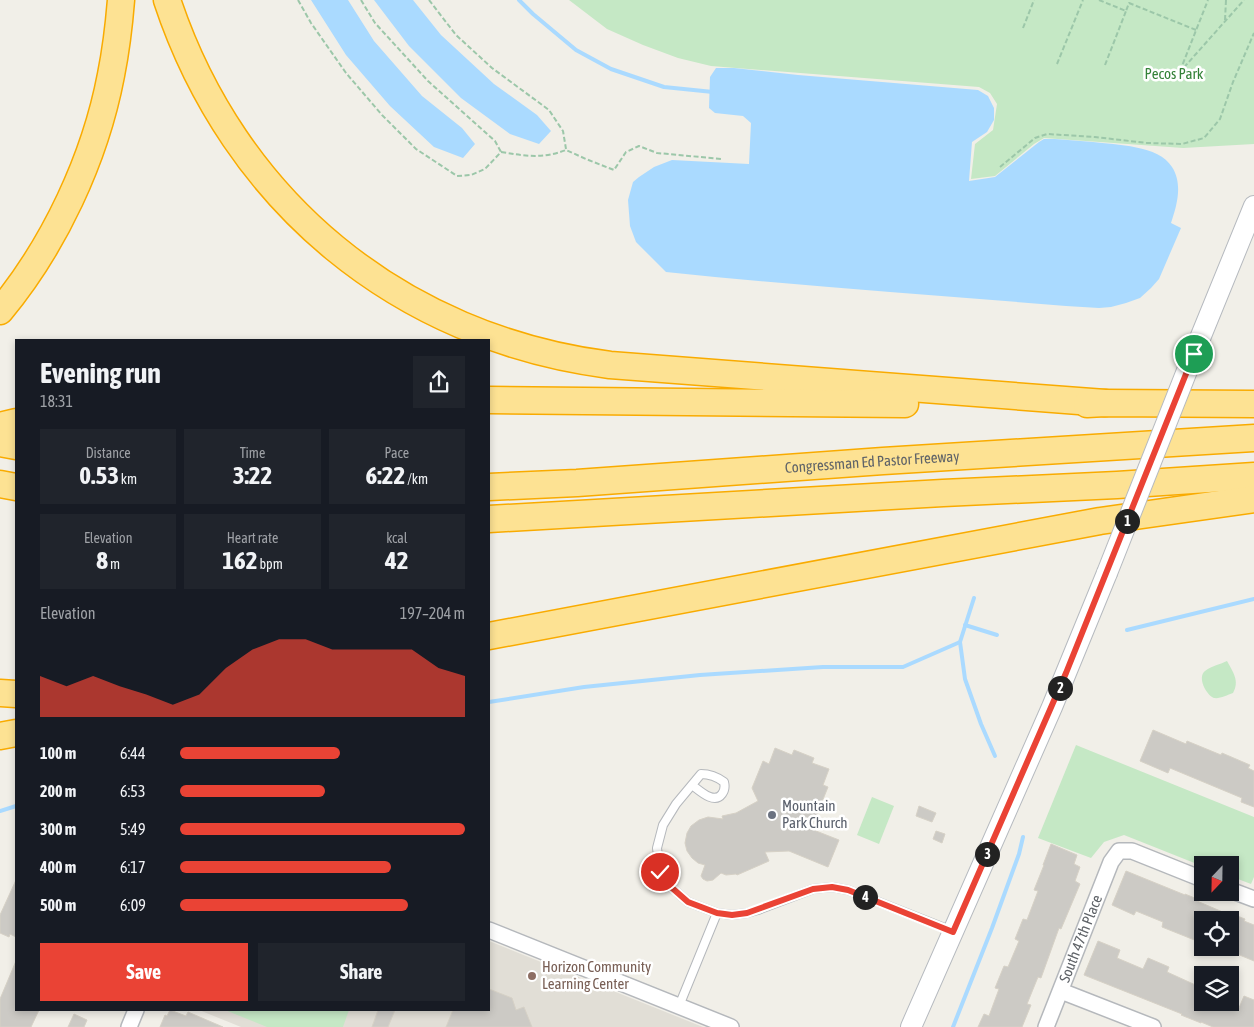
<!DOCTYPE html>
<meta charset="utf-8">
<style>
body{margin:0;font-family:"Asap Condensed",sans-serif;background:#20242c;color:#f1f3f6;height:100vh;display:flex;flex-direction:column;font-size:19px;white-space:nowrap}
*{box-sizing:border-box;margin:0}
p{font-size:16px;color:#9ea1a6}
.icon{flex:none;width:28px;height:28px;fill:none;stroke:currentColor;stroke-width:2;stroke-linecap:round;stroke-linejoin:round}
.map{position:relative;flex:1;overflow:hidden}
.side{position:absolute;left:15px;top:339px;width:475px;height:672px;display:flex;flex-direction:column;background:#171b24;border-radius:0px;box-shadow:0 2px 8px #0003}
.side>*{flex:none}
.needle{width:32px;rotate:202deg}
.controls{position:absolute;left:1194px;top:856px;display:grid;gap:10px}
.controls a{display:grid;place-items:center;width:45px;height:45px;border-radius:0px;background:#171b24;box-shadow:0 2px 8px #0003;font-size:25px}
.pin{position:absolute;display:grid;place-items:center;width:42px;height:42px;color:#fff;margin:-21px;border:2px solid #fff;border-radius:50%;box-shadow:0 1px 5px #0007}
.km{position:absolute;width:25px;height:25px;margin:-12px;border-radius:50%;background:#222;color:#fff;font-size:14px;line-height:25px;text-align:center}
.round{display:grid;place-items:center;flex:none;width:52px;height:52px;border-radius:0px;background:#20242c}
.head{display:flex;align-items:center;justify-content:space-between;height:85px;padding:0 25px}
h1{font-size:28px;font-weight:700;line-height:38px}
.stats{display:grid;grid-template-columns:repeat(3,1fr);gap:8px;height:85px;padding:5px 25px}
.stats div{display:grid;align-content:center;border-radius:0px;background:#20242c;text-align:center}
.stats b{font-size:25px;font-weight:700}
.stats small{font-size:14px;font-weight:400}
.stats p{font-size:14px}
.chart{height:140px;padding:10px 25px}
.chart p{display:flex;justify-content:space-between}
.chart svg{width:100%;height:90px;margin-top:5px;fill:#ea4335;opacity:.7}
.button{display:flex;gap:10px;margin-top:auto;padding:10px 25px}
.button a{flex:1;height:58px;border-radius:0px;background:#ea4335;color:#fff;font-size:20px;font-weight:700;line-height:58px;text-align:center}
.button a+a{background:#20242c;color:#f1f3f6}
ul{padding:0 25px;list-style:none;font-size:16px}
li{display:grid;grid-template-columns:80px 60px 1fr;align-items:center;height:38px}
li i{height:12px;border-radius:6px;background:#ea4335}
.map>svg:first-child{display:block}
.education{fill:#e1ded6}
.green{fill:#c5e8c5}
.water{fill:#aadaff}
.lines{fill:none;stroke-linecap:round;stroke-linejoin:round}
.stream{stroke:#aadaff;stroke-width:4}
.building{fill:#cccac5;stroke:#d6d1c6}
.lane-casing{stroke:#b5b8bc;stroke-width:10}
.street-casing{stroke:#b5b8bc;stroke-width:18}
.secondary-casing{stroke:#b6babf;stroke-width:22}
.highway-casing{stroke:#f9ab00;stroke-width:29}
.path{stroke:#9cc7a9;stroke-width:2;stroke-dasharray:5 2.5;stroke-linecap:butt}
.lane{stroke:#fff;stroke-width:8}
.street{stroke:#fff;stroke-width:15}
.secondary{stroke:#fff;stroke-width:20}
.highway{stroke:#fde293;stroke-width:26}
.secondary-bridge-casing{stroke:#b6babf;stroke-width:22;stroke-linecap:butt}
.secondary-bridge{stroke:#fff;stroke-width:20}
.route-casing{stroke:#fff;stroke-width:10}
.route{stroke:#ea4335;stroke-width:6}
.worship-dot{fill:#6b7280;stroke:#fff;stroke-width:2}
.education-dot{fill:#8d6e63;stroke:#fff;stroke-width:2}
.labels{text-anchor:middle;stroke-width:5;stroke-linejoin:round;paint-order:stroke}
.park-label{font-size:15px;fill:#348238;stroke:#fff}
.street-label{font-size:15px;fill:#5f6368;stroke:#fff}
.worship-label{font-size:15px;fill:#5b616d;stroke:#fff;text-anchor:start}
.education-label{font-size:15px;fill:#785e54;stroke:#fff;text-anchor:start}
</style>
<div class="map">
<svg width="1254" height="1027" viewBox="0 0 1254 1027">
<rect width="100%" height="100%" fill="#f1efe8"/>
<!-- education -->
<path class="education" d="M489,941L703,1027H241L199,1010H489Z"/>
<!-- green -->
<g class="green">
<path d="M569,0H1254V144L1183,148L1044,138L1034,144L995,176L971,179L975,144L993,130L997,104L990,93L979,87L711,66L678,58L643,45L607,29Z"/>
<path d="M1227,661C1233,672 1240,681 1233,693C1227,695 1220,699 1214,698C1206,695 1197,677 1205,671C1211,666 1221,664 1227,661Z"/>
<path d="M1076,745L1254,817V877L1251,884L1230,876V865L1202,866L1124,835L1104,842L1091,858L1038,838Z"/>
<path d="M872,797L894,806L879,844L857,835Z"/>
<path d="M225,1010H349L343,1027H267Z"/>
</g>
<!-- water -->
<g class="water">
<path d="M311,0H348L374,41L422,96L462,128L475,144L463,158L434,147L390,106L346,55Z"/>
<path d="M374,0H413L441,35L494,84L537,115L551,131L539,144L510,134L461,98L409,46Z"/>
<path d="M716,68H734L798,75L978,90L988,96L994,108V120L987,132L972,142L969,181L995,177L1039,142L1044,139H1055C1068,140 1081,141 1093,142C1116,145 1159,145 1172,167C1183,184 1177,205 1171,223L1181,228L1159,279L1151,288L1140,298L1126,303L1111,307L1099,308L1066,306C933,295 799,286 666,272L636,242L630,226L628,200L633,182L639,177L654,167L672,160L749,164L751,123L743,116L715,113L709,108L710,77Z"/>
</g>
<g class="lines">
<!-- stream -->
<g class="stream">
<path d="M519,0L533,14L576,50L611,69L664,87L713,92"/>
<path d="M965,625L997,635"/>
<path d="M1127,630L1254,599"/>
<path d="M960,642L965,679L981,724L995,756"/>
<path d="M489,702L584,687L700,675L823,667H903L960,642L974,598"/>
<path d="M0,811L16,806"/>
<path d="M953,1027L992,928L1019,854L1023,837"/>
</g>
</g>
<!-- building -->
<g class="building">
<path d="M1153,730L1186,744L1187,741L1221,755L1222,753L1250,765L1248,768L1254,771V807L1241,802L1242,798L1170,768L1168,773L1140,761Z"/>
<path d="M775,748L792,755L794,750L814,758L812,763L829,769L823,785L828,787L811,829L839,840L828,867L789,851L765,852L769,861L737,875L736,874L726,875L721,873L713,880L707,881L703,879L701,876L705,865L698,863L692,858L687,851L685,843L687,833L691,826L699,820L708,817L723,819L722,816L736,813L758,801L752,788L763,761L769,764Z"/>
<path d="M919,806L936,813L932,822L916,816Z"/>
<path d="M936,831L945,834L942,843L933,839Z"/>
<path d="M1051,844L1077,855L1074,864L1080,867L1075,881L1080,884L1061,929L1059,928L1041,978L1038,977L1027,1004L1031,1005L1022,1027H978L984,1014L989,1016L999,989L995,988L1004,966L1008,967L1019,941L1015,939L1023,919L1027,920L1038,891L1034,890L1044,865H1043Z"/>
<path d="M1126,871L1185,895V894L1197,899V901L1232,916V914L1245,919L1244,921L1254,925V961L1230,951V920H1202V943L1162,927L1163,922L1136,911L1134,915L1112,905Z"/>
<path d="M16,880V937L10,934L9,937L0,933V915Z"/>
<path d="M1098,941L1120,950L1117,958L1143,969L1148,958L1169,967L1167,972L1202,988V1002H1225L1239,1008L1244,996L1254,1000V1027H1213L1201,1022V1023L1181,1015L1182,1014L1084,975Z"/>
<path d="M16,961V1010H39L31,1027H0V999Z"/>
<path d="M489,989L512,998L516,1010L524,1007L532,1027H446L453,1010H489Z"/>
<path d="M170,1010L186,1016L188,1012L223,1027H160L165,1015L167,1016Z"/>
<path d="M378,1010H395L388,1027H372Z"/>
<path d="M74,1014L87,1020L84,1027H68Z"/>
</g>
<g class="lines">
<!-- lane casing -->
<g class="lane-casing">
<g id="lane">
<path d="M692,785C699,790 714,805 722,794C725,790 725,786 724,782C716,776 710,774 701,774L676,804L663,825L657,848L660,872L671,887L688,902L717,913L732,915L747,913L758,910L813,889L832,887L848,890L952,931"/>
<path d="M679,1006L717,913"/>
</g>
</g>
<!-- street casing -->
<g class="street-casing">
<g id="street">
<path d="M1230,890L1254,899"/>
<path d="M489,930L731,1027"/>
<path d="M1061,991L1153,1027"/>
<path d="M129,1027L136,1010"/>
<path id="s1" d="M1046,1027L1111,862L1119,851H1132L1202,879"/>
</g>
</g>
<!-- secondary casing -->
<g class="secondary-casing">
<g id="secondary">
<path d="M1194,353L1254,206"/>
<path d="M911,1027L1052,707L1107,573"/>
</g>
</g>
<!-- highway casing -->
<g class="highway-casing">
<g id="highway">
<path d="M167,0C234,202 400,338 610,365L1105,403"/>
<path d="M0,311C54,246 95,159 111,75C116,50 119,25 121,0"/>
<path d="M489,400L905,404"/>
<path d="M1087,404L1105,403L1254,404"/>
<path d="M0,426L16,422"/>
<path d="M0,443L16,446"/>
<path d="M0,484L16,487"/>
<path id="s2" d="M489,487L577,483L883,461L1254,438"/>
<path d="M489,519L943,493L1117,485L1254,476"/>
<path d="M489,636L1100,521L1254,499"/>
<path d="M0,693L16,694"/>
<path d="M0,736L16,733"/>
</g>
</g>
<!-- path -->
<g class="path">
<path d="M298,0L311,23L346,73L382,115L416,149L457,176L471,175L485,169L501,152C526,156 542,159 566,150L586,159L614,170L626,152L639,146L657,153L722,159"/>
<path d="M361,0L375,23L428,81L495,141L501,152"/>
<path d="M429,0L456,35L492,68L549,110L563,131L566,149"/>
<path d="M1099,0L1126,11L1129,3L1196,30"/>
<path d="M1225,20L1226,0"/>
<path d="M1023,28L1034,0"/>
<path d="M1057,64L1083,0"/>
<path d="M1105,65L1126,11"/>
<path d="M1180,71L1208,0"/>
<path d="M1179,73L1244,0"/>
<path d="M1000,167L1035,138L1047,134L1095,137L1147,143L1182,144L1204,138L1220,119L1233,82L1254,33"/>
</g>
<!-- lane -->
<use href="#lane" class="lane"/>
<!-- street -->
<use href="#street" class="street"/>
<!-- secondary -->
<use href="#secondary" class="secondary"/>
<!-- highway -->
<use href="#highway" class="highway"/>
<!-- secondary-bridge casing -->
<g class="secondary-bridge-casing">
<path id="secondary-bridge" d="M1107,573L1194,353"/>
</g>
<!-- secondary-bridge -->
<use href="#secondary-bridge" class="secondary-bridge"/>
</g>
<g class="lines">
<!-- route casing -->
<g class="route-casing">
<path id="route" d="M660,872L671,887L688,902L717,913L732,915L747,913L813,889L832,887L848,890L953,932L1066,673L1194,354"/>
</g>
<!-- route -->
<use href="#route" class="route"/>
</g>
<!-- markers -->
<circle class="worship-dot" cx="772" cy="815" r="5"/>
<circle class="education-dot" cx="532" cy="976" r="5"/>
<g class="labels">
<!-- park labels -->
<g class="park-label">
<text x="1174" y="79">Pecos Park</text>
</g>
<!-- street labels -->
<g class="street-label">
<text dy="5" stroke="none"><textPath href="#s2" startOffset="384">Congressman Ed Pastor Freeway</textPath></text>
<text dy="5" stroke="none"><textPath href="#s1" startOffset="95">South 47th Place</textPath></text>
</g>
<!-- worship labels -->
<g class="worship-label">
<text x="782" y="811">Mountain<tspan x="782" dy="17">Park Church</tspan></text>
</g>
<!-- education labels -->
<g class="education-label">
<text x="542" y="972">Horizon Community<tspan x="542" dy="17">Learning Center</tspan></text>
</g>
</g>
</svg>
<div class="controls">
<a><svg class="needle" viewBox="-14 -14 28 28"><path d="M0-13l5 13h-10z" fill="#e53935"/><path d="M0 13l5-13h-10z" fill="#9ea1a6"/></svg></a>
<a><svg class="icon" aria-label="locate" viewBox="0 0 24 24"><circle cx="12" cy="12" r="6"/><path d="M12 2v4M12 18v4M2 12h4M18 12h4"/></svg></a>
<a><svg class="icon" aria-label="layers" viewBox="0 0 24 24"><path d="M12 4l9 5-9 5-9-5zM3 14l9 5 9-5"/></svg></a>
</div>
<div class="pin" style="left:1194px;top:354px;background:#1e9e55"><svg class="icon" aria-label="arrive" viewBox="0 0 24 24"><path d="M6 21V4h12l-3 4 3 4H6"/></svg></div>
<div class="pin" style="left:660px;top:872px;background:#d93025"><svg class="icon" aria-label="check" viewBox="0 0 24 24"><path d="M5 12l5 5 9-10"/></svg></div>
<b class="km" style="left:1127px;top:521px">1</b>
<b class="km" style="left:1060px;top:688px">2</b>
<b class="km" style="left:987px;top:854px">3</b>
<b class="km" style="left:865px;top:897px">4</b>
<section class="side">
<div class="head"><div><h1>Evening run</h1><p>18:31</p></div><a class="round"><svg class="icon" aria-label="share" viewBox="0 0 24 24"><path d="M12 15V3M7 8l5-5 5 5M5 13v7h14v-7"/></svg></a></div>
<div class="stats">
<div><p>Distance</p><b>0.53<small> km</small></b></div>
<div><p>Time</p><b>3:22</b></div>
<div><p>Pace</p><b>6:22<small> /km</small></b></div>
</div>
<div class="stats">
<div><p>Elevation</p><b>8<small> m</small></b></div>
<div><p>Heart rate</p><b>162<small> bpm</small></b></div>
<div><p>kcal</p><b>42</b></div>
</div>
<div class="chart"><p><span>Elevation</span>197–204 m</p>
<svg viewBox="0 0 160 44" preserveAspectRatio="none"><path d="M0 44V24L10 29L20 24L30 29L40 33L50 38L60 33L70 20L80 11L90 6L100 6L110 11L120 11L130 11L140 11L150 20L160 24V44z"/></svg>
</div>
<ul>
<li><b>100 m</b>6:44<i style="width:56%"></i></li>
<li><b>200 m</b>6:53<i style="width:51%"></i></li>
<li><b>300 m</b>5:49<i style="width:100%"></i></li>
<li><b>400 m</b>6:17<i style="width:74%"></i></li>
<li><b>500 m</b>6:09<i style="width:80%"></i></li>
</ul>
<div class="button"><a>Save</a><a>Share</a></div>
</section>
</div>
